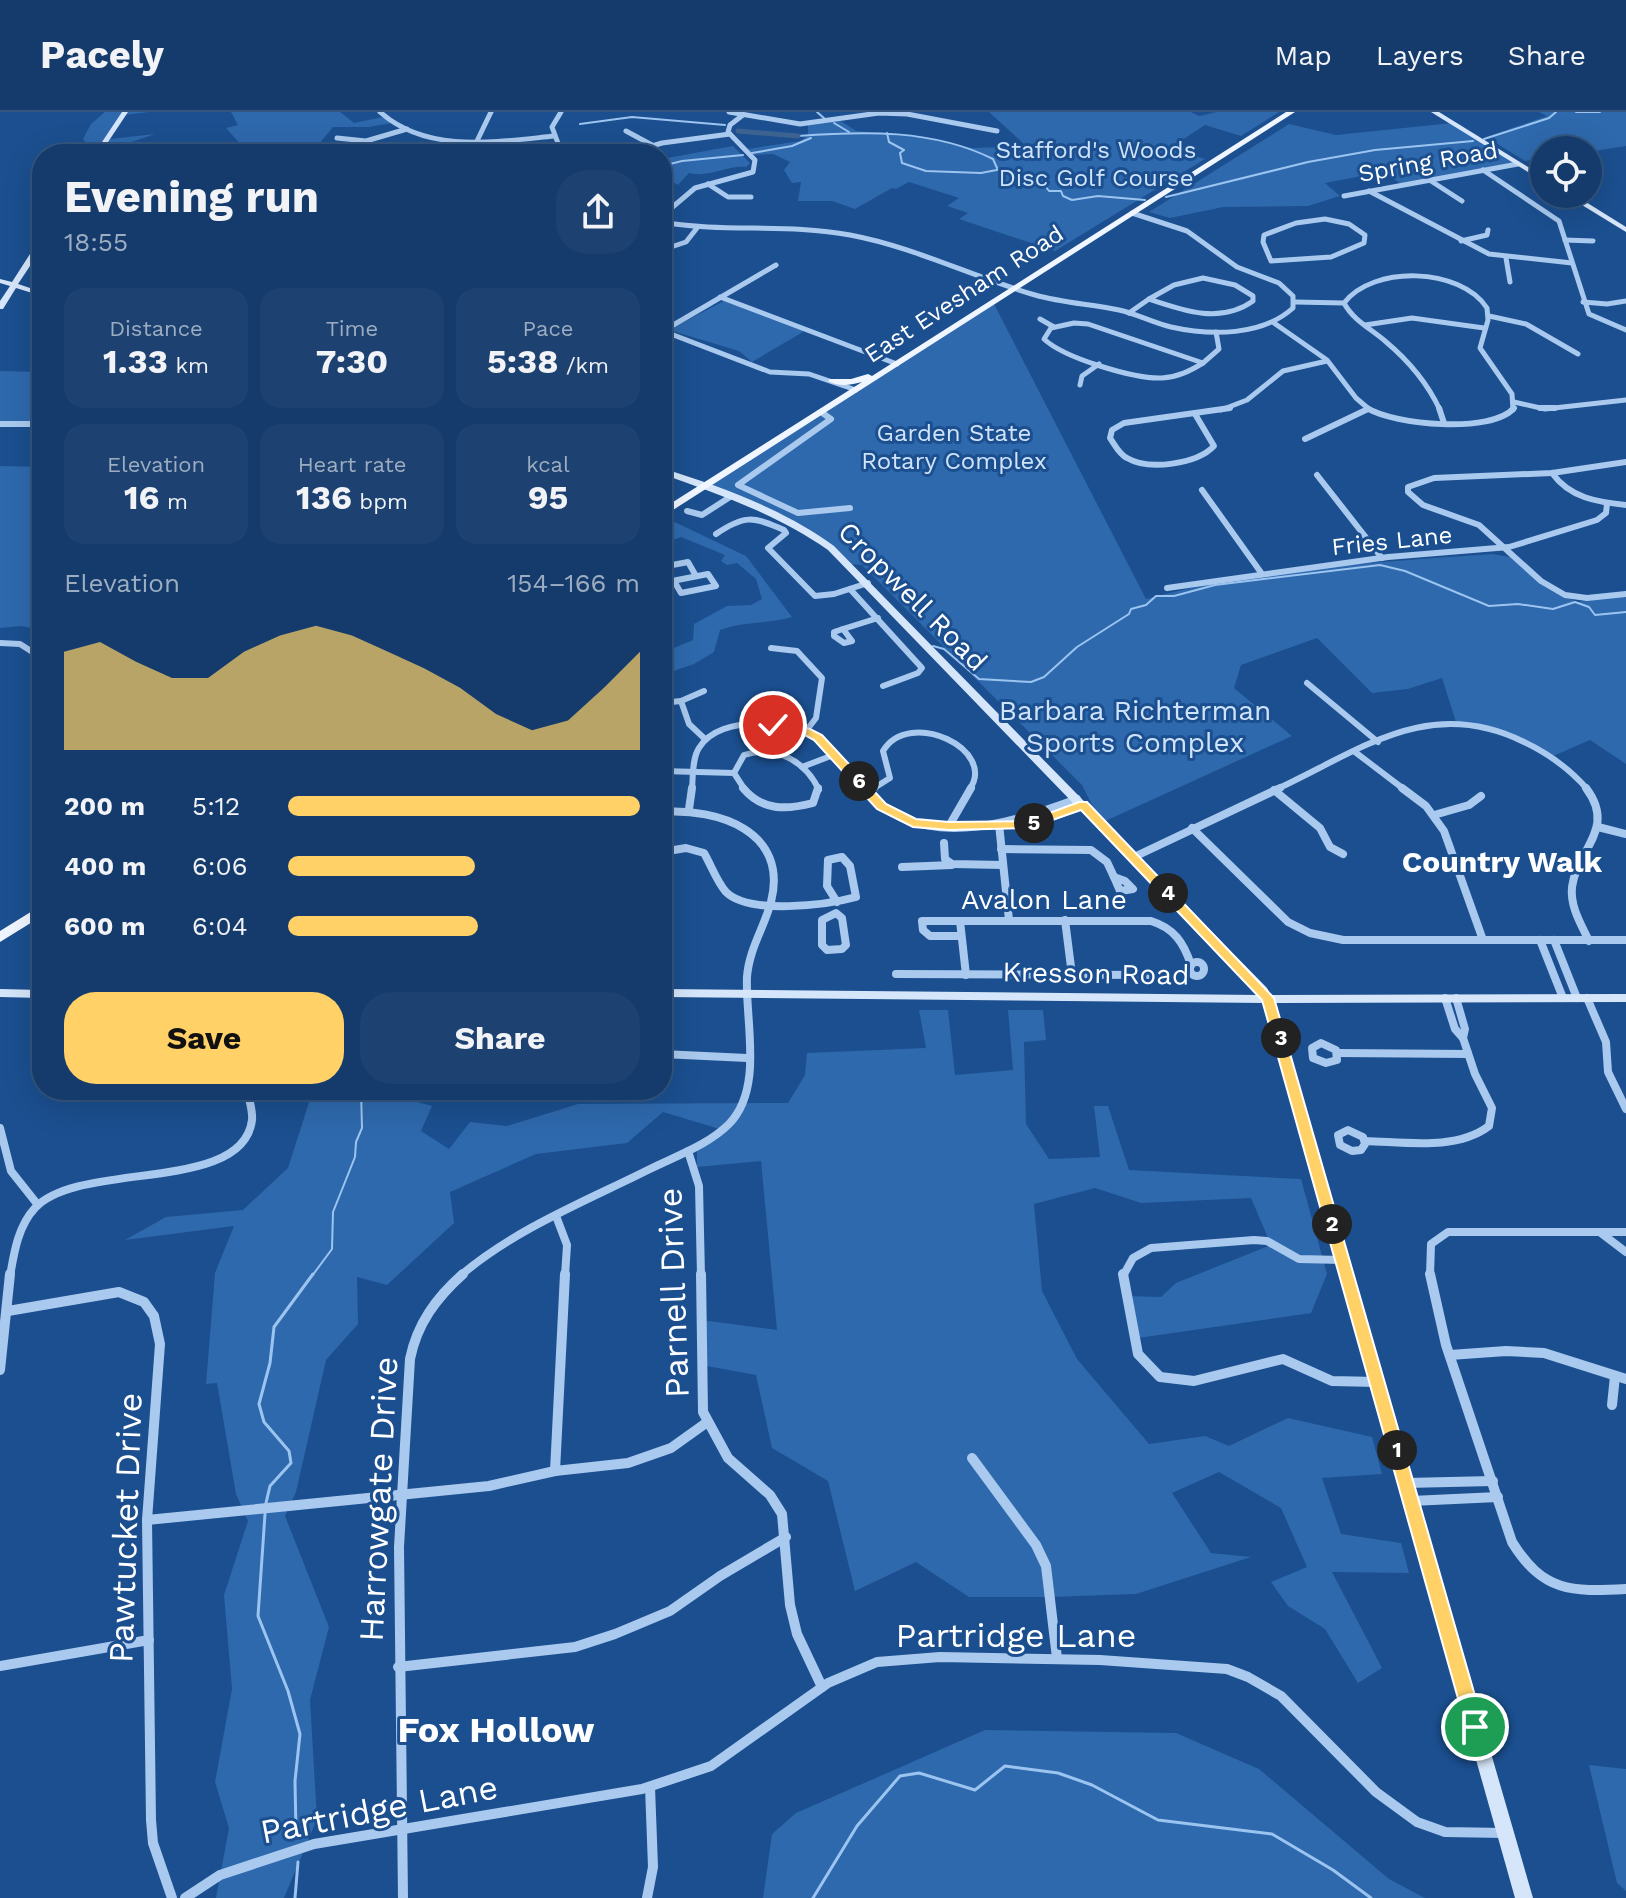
<!DOCTYPE html>
<meta charset="utf-8">
<style>
body{margin:0;font-family:"Work Sans",sans-serif;background:#1d4271;color:#f1f3f6;height:100vh;display:flex;flex-direction:column;font-size:30px;white-space:nowrap}
*{box-sizing:border-box;margin:0}
p{font-size:26px;color:#9dadc1}
.icon{flex:none;width:44px;height:44px;fill:none;stroke:currentColor;stroke-width:2;stroke-linecap:round;stroke-linejoin:round}
.map{position:relative;flex:1;overflow:hidden}
.sheet{position:absolute;left:32px;top:32px;width:640px;height:956px;display:flex;flex-direction:column;background:#143b6b;border-radius:32px;box-shadow:0 8px 32px #0002,0 0 0 2px #33557e}
.sheet>*{flex:none}
.buttons{position:absolute;left:1530px;top:24px;display:grid;gap:16px}
.buttons a{display:grid;place-items:center;width:72px;height:72px;border-radius:50%;background:#143b6b;box-shadow:0 8px 32px #0002,0 0 0 2px #33557e;font-size:40px}
.pin{position:absolute;display:grid;place-items:center;width:68px;height:68px;color:#fff;margin:-34px;border:4px solid #fff;border-radius:50%;box-shadow:0 2px 8px #0007}
.km{position:absolute;width:40px;height:40px;margin:-20px;border-radius:50%;background:#222;color:#fff;font-size:22px;line-height:40px;text-align:center}
.round{display:grid;place-items:center;flex:none;width:84px;height:84px;border-radius:32px;background:#1d4271}
.headline{display:flex;align-items:center;justify-content:space-between;height:136px;padding:0 32px}
h1{font-size:44px;font-weight:700;line-height:60px}
.figures{display:grid;grid-template-columns:repeat(3,1fr);gap:12px;height:136px;padding:8px 32px}
.figures div{display:grid;align-content:center;border-radius:20px;background:#1d4271;text-align:center}
.figures b{font-size:34px;font-weight:700}
.figures small{font-size:22px;font-weight:400}
.figures p{font-size:22px}
.chart{height:224px;padding:16px 32px}
.chart p{display:flex;justify-content:space-between}
.chart svg{width:100%;height:144px;margin-top:8px;fill:#ffd166;opacity:.7}
.action{display:flex;gap:16px;margin-top:auto;padding:16px 32px}
.action a{flex:1;height:92px;border-radius:32px;background:#ffd166;color:#111;font-size:32px;font-weight:700;line-height:92px;text-align:center}
.action a+a{background:#1d4271;color:#f1f3f6}
ul{padding:0 32px;list-style:none;font-size:26px}
li{display:grid;grid-template-columns:128px 96px 1fr;align-items:center;height:60px}
li i{height:20px;border-radius:10px;background:#ffd166}
header{display:flex;align-items:center;gap:48px;box-sizing:border-box;height:112px;padding:0 40px;background:#143b6b;border-bottom:2px solid #33557e}
header strong{font-size:38px}
nav{display:flex;gap:44px;margin-inline-start:auto;font-size:28px}
.map>svg:first-child{display:block}
.green{fill:#2e69ad}
.lines{fill:none;stroke-linecap:round;stroke-linejoin:round}
.stream-far1{stroke:#9cc4f0;stroke-width:2}
.stream{stroke:#9cc4f0;stroke-width:3}
.canal{stroke:#3c6290;stroke-width:5}
.street-far3{stroke:#a9c9ee;stroke-width:5}
.street-far2{stroke:#a9c9ee;stroke-width:6}
.street-far1{stroke:#a9c9ee;stroke-width:8}
.street{stroke:#a9c9ee;stroke-width:10}
.secondary{fill:#d6e6fa;fill-rule:evenodd}
.primary{fill:#f0f6ff;fill-rule:evenodd}
.route{fill:#ffd166;stroke:#fff;stroke-width:2}
.labels{text-anchor:middle;stroke-width:6;stroke-linejoin:round;paint-order:stroke}
.far-park-label{font-size:24px;fill:#cfe3fa;stroke:#1b4f8f}
.far-street-label{font-size:24px;fill:#fff;stroke:#1b4f8f}
.street-label{font-size:28px;fill:#fff;stroke:#1b4f8f}
.park-label{font-size:28px;fill:#cfe3fa;stroke:#1b4f8f}
.neighbourhood-label{font-size:30px;font-weight:bold;fill:#fff;stroke:#1b4f8f}
.near-street-label{font-size:34px;fill:#fff;stroke:#1b4f8f}
.near-neighbourhood-label{font-size:36px;font-weight:bold;fill:#fff;stroke:#1b4f8f}
</style>
<header>
<strong>Pacely</strong>
<nav><a>Map</a><a>Layers</a><a>Share</a></nav>
</header>
<div class="map">
<svg width="1626" height="1786" viewBox="0 0 1626 1786">
<rect width="100%" height="100%" fill="#1b4f8f"/>
<!-- green -->
<g class="green">
<path d="M105,0H149L124,3L110,27L155,22L114,36L134,42H79L87,33L83,27L91,12Z"/>
<path d="M231,0H340L354,11L383,5L393,11L368,15H333L314,38L348,42H231L244,36L226,16L238,13Z"/>
<path d="M989,0H1191L1199,4L1217,0H1279L1241,24L1205,13L1170,36L1205,47L1055,139L959,107L968,101L947,94L959,86L909,70L896,77L892,76L855,97L832,89H798L801,70L792,71L784,58L790,50L773,42L754,43L748,37L800,29L808,23V12L841,9L856,19L930,26L972,36L1001,35L1007,38L1025,33Z"/>
<path d="M1539,0H1626V34L1588,40L1544,38V46L1525,49L1486,25L1547,4Z"/>
<path d="M1452,11L1518,52L1403,73L1383,60L1325,71L1340,84L1308,94L1223,95L1170,106L1149,100L1289,12L1336,23Z"/>
<path d="M733,34L750,51L746,55C727,53 710,66 689,61L678,73L670,68H662V47Z"/>
<path d="M724,189L802,218L803,220L752,250L739,239L672,219V216Z"/>
<path d="M993,190L1146,487C1258,457 1377,450 1492,442L1510,445L1576,490L1626,484V652L1590,628L1551,645L1517,624L1456,610L1442,566L1408,577L1372,581L1317,526L1241,553L1234,576L1292,624L1101,711L1082,673L862,453L848,452L814,422L704,375Z"/>
<path d="M0,259L42,260V310H0Z"/>
<path d="M0,354L42,355V518L21,514L0,516Z"/>
<path d="M662,404L746,444L792,505C768,512 744,509 720,518L714,540L694,552L662,563V541L693,528L694,512L727,494L751,493L762,487L756,467L737,451L727,453L721,449L725,443L681,425L662,432Z"/>
<path d="M919,898H948L955,963L1013,958L1008,898H1043L1046,928L1024,930L1026,1012L1049,1047L1100,1045L1094,994H1108L1129,1058L1301,1067L1327,1162L1311,1201L1131,1227L1126,1184L1161,1185L1176,1171L1271,1133L1251,1086L1141,1091L1095,1076L1034,1092L1042,1179L1077,1247L1149,1332L1205,1324L1229,1334L1288,1306L1372,1325L1382,1362L1322,1366L1341,1422L1401,1431L1409,1461L1332,1460L1382,1556L1358,1571L1325,1517L1288,1494L1271,1470L1307,1455L1281,1396L1219,1360L1172,1381L1211,1441L1251,1445L1136,1482L1050,1485H969L916,1450L855,1479L828,1369L772,1336L756,1263L701,1253V1208L777,1218L761,1049L697,1055V1034L723,1018L663,1000L627,1031L536,1042L450,1080L454,1111L387,1173L357,1165L358,1212L326,1248L296,1380L285,1404L329,1515L310,1588L317,1707L284,1786H216L229,1716L215,1670L232,1577L224,1483L248,1409L236,1382L217,1271L206,1272L215,1161L234,1114L125,1128L166,1105L243,1098L288,1056L313,978H398V985L432,994L421,1019L449,1037L470,1010L507,1014L578,992L788,991L805,963L807,941L926,936Z"/>
<path d="M985,1618L1176,1621L1259,1657L1389,1767L1425,1786H763L772,1722L796,1701Z"/>
<path d="M1589,1653L1626,1657V1779L1617,1771Z"/>
</g>
<g class="lines">
<!-- stream-far1 -->
<g class="stream-far1">
<path d="M817,0L825,7"/>
<path d="M1576,0H1600"/>
<path d="M834,11L849,20"/>
<path d="M580,12L632,5L725,13"/>
<path d="M887,21L889,30L904,38L900,41L902,51L926,59L981,61L1002,57L1022,68L1043,71L1049,79H1061L1063,84L1072,88L1098,84L1145,88"/>
<path d="M798,24C863,19 933,17 993,47L997,56"/>
<path d="M1484,27L1549,6L1556,0"/>
<path d="M752,41L792,34L811,26"/>
<path d="M662,54L682,49L743,43"/>
<path d="M1166,85L1308,50L1375,38L1473,29"/>
<path d="M933,534L944,537L979,567L1031,570L1044,565L1077,535L1129,502L1131,497L1146,493L1156,484H1174L1215,473L1380,453L1405,459L1489,494L1518,492L1553,497L1575,490L1589,495L1595,503L1626,500"/>
<path d="M312,1164L332,1137L333,1100L355,1045L356,1030L362,1016L361,978"/>
</g>
<!-- stream -->
<g class="stream">
<path d="M266,1391L270,1374L291,1351L289,1339L264,1310L259,1292L270,1251L274,1215L313,1162"/>
<path d="M265,1402L258,1504L288,1579L300,1622L295,1669L296,1722"/>
<path d="M295,1786L298,1750"/>
<path d="M813,1786L857,1714L900,1664L919,1661L975,1678L1005,1654L1058,1661L1092,1673L1158,1708L1272,1722L1333,1758L1371,1786"/>
</g>
<!-- canal -->
<path class="canal" d="M738,19L798,24"/>
<!-- street-far3 -->
<g class="street-far3">
<path d="M380,0C427,42 496,30 554,24"/>
<path d="M561,0L552,15L562,42"/>
<path d="M729,0L800,12L879,1L907,2L997,19"/>
<path d="M626,19L652,33"/>
<path d="M337,26L366,29L407,17"/>
<path d="M477,29L491,0"/>
<path d="M625,42L662,31L730,22"/>
<path d="M1483,58L1559,109L1589,202L1626,218"/>
<path d="M1431,69L1462,89"/>
<path d="M708,72L728,85H751"/>
<path d="M1369,79L1489,142L1572,151"/>
<path d="M1344,84L1518,52"/>
<path d="M662,104L695,76L753,60L755,48L728,20L730,13L743,3"/>
<path d="M1325,107L1349,112L1365,123L1364,131L1331,145L1271,149L1263,130L1264,123L1296,111Z"/>
<path d="M662,110C724,121 788,111 850,123C914,135 973,165 1035,183C1063,191 1091,192 1119,198C1137,202 1154,211 1171,215C1211,224 1262,224 1293,196V184L1279,171L1237,155L1187,119L1132,101"/>
<path d="M1565,128L1593,129"/>
<path d="M1461,129L1487,123L1488,118"/>
<path d="M665,137L686,130L697,116"/>
<path d="M1506,146L1510,170"/>
<path d="M1203,166L1235,173L1253,184V189C1221,212 1184,199 1149,187L1174,173Z"/>
<path d="M720,185L897,252"/>
<path d="M1295,190L1344,191"/>
<path d="M1583,190L1607,192L1626,189"/>
<path d="M1344,191C1353,208 1371,217 1385,229C1409,249 1427,270 1440,298"/>
<path d="M1344,191C1373,153 1460,155 1487,196L1488,208L1480,236L1512,282L1513,298"/>
<path d="M1129,201L1149,187"/>
<path d="M1489,204L1526,212L1578,242"/>
<path d="M1040,207L1054,215"/>
<path d="M1074,211L1088,212L1203,251C1190,259 1178,265 1162,266C1134,267 1064,246 1044,227L1051,216Z"/>
<path d="M1274,211L1327,248L1356,286L1370,298"/>
<path d="M1365,213L1412,206L1484,216"/>
<path d="M663,219L770,260L809,262L856,278"/>
<path d="M663,219L776,153"/>
<path d="M1203,251L1219,237L1216,220"/>
<path d="M1080,273L1082,264L1099,252"/>
<path d="M1514,290L1545,297L1626,288"/>
<path d="M1221,298L1247,288L1283,259L1327,249"/>
</g>
<!-- street-far2 -->
<g class="street-far2">
<path d="M1367,296C1394,313 1492,322 1514,296"/>
<path d="M1439,296L1444,311"/>
<path d="M1540,296H1555"/>
<path d="M821,300L831,307L738,373L798,401L850,396"/>
<path d="M1195,302L1214,334C1197,352 1149,359 1127,346C1119,342 1115,333 1110,326L1112,318L1124,311L1230,296"/>
<path d="M0,312H42"/>
<path d="M1305,327L1368,297"/>
<path d="M1626,350L1552,361L1434,366L1408,375V380L1423,393L1479,413L1541,469L1565,483L1587,486L1626,482"/>
<path d="M1552,361C1570,386 1597,390 1626,393"/>
<path d="M1317,363L1382,446"/>
<path d="M1202,378L1262,462"/>
<path d="M687,399L702,403L730,385"/>
<path d="M716,422C744,403 753,404 784,418L786,421L768,436L815,484L834,482L868,471"/>
<path d="M662,455L688,450L696,464"/>
<path d="M662,471L708,462L716,474L681,481L674,469"/>
<path d="M1167,476L1388,445L1509,435L1597,408L1606,401L1607,392"/>
<path d="M850,477L922,556L918,561L883,574"/>
<path d="M843,517L852,529L844,531L834,524V520Z"/>
<path d="M843,517L878,506"/>
<path d="M0,531L20,532L34,541L42,578"/>
<path d="M771,536L797,539L822,566L816,606L806,619"/>
<path d="M1307,571L1378,630"/>
<path d="M681,589L689,612L705,627"/>
<path d="M662,591L681,589L704,579"/>
<path d="M1355,640L1405,678"/>
<path d="M802,655L836,642"/>
<path d="M662,659L734,661"/>
<path d="M692,678C693,666 692,646 699,636C720,600 796,610 824,631C840,644 851,663 864,678"/>
<path d="M745,678L734,661L744,643C775,633 805,648 819,678"/>
<path d="M871,678L890,666L883,639C909,595 999,638 969,678"/>
<path d="M1275,678C1361,638 1429,583 1524,630C1547,641 1571,658 1588,678"/>
</g>
<!-- street-far1 -->
<g class="street-far1">
<path d="M743,676C762,699 786,698 813,691L818,676"/>
<path d="M863,676C918,742 1009,712 1077,687"/>
<path d="M1402,676L1426,694L1444,719L1483,828"/>
<path d="M1586,676C1617,717 1577,737 1572,775C1570,795 1581,812 1589,829"/>
<path d="M1274,678L1320,716L1330,735L1343,742"/>
<path d="M868,680L874,676"/>
<path d="M689,697L692,676"/>
<path d="M1434,703L1469,693L1481,684"/>
<path d="M999,712L1009,808"/>
<path d="M1017,713L1039,710L1083,693"/>
<path d="M949,714L971,676"/>
<path d="M1598,715L1626,722"/>
<path d="M1192,716L1288,810L1310,821L1343,828H1626"/>
<path d="M944,731L945,747L952,752L1003,753"/>
<path d="M1001,737L1091,738L1107,750L1114,765"/>
<path d="M662,740L686,736L704,741C711,753 717,770 726,780C749,803 827,793 856,785L850,754L842,745L828,748L827,774L837,790"/>
<path d="M1134,745L1280,676"/>
<path d="M902,755L952,753"/>
<path d="M1114,765L1125,769L1133,777L1120,779Z"/>
<path d="M836,801L842,806L846,833L842,837L827,838L822,833V808Z"/>
<path d="M1065,808L1072,863"/>
<path d="M960,809L966,863"/>
<path d="M961,824H930L923,818L922,809H1151C1174,816 1184,831 1191,853"/>
<path d="M1540,828L1563,886"/>
<path d="M1554,828L1577,886"/>
<circle cx="1197" cy="857" r="7"/>
<path d="M896,862L1154,863"/>
<path d="M1445,886L1455,917L1463,926L1465,917L1456,886"/>
<path d="M1587,886L1606,930L1608,960L1626,997"/>
<path d="M1321,931L1336,938L1337,948L1326,951L1313,946L1312,936Z"/>
<path d="M1338,941L1468,942"/>
<path d="M662,942L747,946"/>
<path d="M0,1016L11,1059L38,1093"/>
<path d="M1348,1018L1363,1025L1365,1032L1361,1038L1352,1039L1340,1033L1338,1023Z"/>
<path d="M1365,1029C1405,1030 1456,1039 1489,1014L1492,996L1475,962L1463,926"/>
<path d="M688,1039L699,1074L701,1164"/>
<path d="M556,1104L567,1133L565,1164"/>
<path d="M1601,1121L1626,1140"/>
<path d="M10,1164C14,1141 18,1114 35,1096C80,1048 243,1082 252,1008C253,999 249,987 247,978"/>
<path d="M460,1164C515,1117 586,1089 650,1057C676,1044 708,1033 729,1012C764,976 745,909 747,865C749,837 764,816 771,790C789,719 718,696 662,700"/>
<path d="M1123,1164L1133,1146L1151,1136L1254,1128L1267,1129L1299,1147L1342,1148"/>
<path d="M1430,1164L1431,1132L1448,1120H1626"/>
</g>
<!-- street -->
<g class="street">
<path d="M701,1162L703,1300L728,1346L770,1383L782,1402L790,1493L797,1522L822,1575"/>
<path d="M1123,1162L1138,1242L1160,1265L1194,1269L1283,1247L1332,1269L1377,1270"/>
<path d="M1430,1162L1446,1233L1512,1430C1543,1480 1571,1480 1626,1477"/>
<path d="M8,1199L119,1180L144,1190L154,1204L160,1232L147,1408L151,1708L153,1731L172,1786"/>
<path d="M1450,1243L1506,1239L1544,1241L1626,1267"/>
<path d="M0,1258L10,1162"/>
<path d="M1612,1293L1615,1264"/>
<path d="M972,1346L1036,1433L1046,1454L1057,1546"/>
<path d="M555,1359L565,1162"/>
<path d="M1406,1371L1493,1369"/>
<path d="M1411,1389L1498,1385"/>
<path d="M147,1408L489,1374L555,1359L628,1351L671,1336L706,1311"/>
<path d="M0,1554L149,1528"/>
<path d="M398,1555L575,1535L615,1522L670,1499L720,1464L786,1425"/>
<path d="M185,1786L220,1763L314,1732L642,1677L711,1654L828,1571L877,1550L940,1545L1100,1548L1227,1557L1248,1565L1281,1584L1376,1680L1417,1710L1445,1720L1504,1721"/>
<path d="M403,1786L399,1435L410,1247C417,1212 436,1186 463,1162"/>
<path d="M647,1786L653,1755L650,1675"/>
</g>
<!-- secondary -->
<g class="secondary">
<path d="M122,0H128L100,42H94Z"/>
<path d="M1431,0H1439L1544,65V70Z"/>
<path d="M1564,82H1573L1626,115V120Z"/>
<path d="M39,128H42V136L18,172L42,180V184L16,176L3,197H0V189L10,174L0,171V167L12,170Z"/>
<path d="M662,356C722,375 783,397 834,434L1267,876L1271,883L1626,882V890L1276,891L1317,1041L1533,1786H1515L1305,1041L1264,891L662,885V877L1259,883L828,438C777,402 720,383 662,362Z"/>
<path d="M0,877L42,878V886L0,885Z"/>
</g>
<!-- primary -->
<g class="primary">
<path d="M1286,0H1295L662,405V397L862,270C852,273 837,275 828,269L830,267H851L868,262L872,264Z"/>
<path d="M42,793V804L0,830V819Z"/>
</g>
</g>
<!-- route -->
<path class="route" d="M773,609L810,617L822,623L886,692L916,707L949,710L1028,709L1079,690H1087L1274,886L1484,1615L1481,1622L1475,1624L1469,1622L1466,1615L1262,888L1081,698L1029,716L949,718L913,715L877,697L814,628L803,622L769,615L768,613Z"/>
<g class="labels">
<!-- far-park labels -->
<g class="far-park-label">
<text x="1096" y="46">Stafford's Woods<tspan x="1096" dy="28">Disc Golf Course</tspan></text>
<text x="954" y="329">Garden State<tspan x="954" dy="28">Rotary Complex</tspan></text>
</g>
<!-- far-street labels -->
<g class="far-street-label">
<text transform="translate(1428 50) rotate(-10)" y="8">Spring Road</text>
<text transform="translate(964 182) rotate(-33)" y="8">East Evesham Road</text>
<text transform="translate(1392 429) rotate(-6)" y="8">Fries Lane</text>
</g>
<!-- street labels -->
<g class="street-label">
<text transform="translate(913 484) rotate(45)" y="10">Cropwell Road</text>
<text x="1044" y="797">Avalon Lane</text>
<text transform="translate(1096 861) rotate(1)" y="10">Kresson Road</text>
</g>
<!-- park labels -->
<g class="park-label">
<text x="1135" y="608">Barbara Richterman<tspan x="1135" dy="32">Sports Complex</tspan></text>
</g>
<!-- neighbourhood labels -->
<g class="neighbourhood-label">
<text x="1502" y="760">Country Walk</text>
</g>
<!-- near-street labels -->
<g class="near-street-label">
<text transform="translate(673 1181) rotate(-92)" y="12">Parnell Drive</text>
<text transform="translate(378 1387) rotate(-87)" y="12">Harrowgate Drive</text>
<text transform="translate(125 1416) rotate(-88)" y="12">Pawtucket Drive</text>
<text x="1016" y="1535">Partridge Lane</text>
<text transform="translate(379 1697) rotate(-11)" y="12">Partridge Lane</text>
</g>
<!-- near-neighbourhood labels -->
<g class="near-neighbourhood-label">
<text x="496" y="1630">Fox Hollow</text>
</g>
</g>
</svg>
<div class="buttons">
<a><svg class="icon" aria-label="locate" viewBox="0 0 24 24"><circle cx="12" cy="12" r="6"/><path d="M12 2v4M12 18v4M2 12h4M18 12h4"/></svg></a>
</div>
<div class="pin" style="left:1475px;top:1615px;background:#1e9e55"><svg class="icon" aria-label="arrive" viewBox="0 0 24 24"><path d="M6 21V4h12l-3 4 3 4H6"/></svg></div>
<div class="pin" style="left:773px;top:613px;background:#d93025"><svg class="icon" aria-label="check" viewBox="0 0 24 24"><path d="M5 12l5 5 9-10"/></svg></div>
<b class="km" style="left:1397px;top:1338px">1</b>
<b class="km" style="left:1332px;top:1112px">2</b>
<b class="km" style="left:1281px;top:926px">3</b>
<b class="km" style="left:1168px;top:781px">4</b>
<b class="km" style="left:1034px;top:711px">5</b>
<b class="km" style="left:859px;top:669px">6</b>
<section class="sheet">
<div class="headline"><div><h1>Evening run</h1><p>18:55</p></div><a class="round"><svg class="icon" aria-label="share" viewBox="0 0 24 24"><path d="M12 15V3M7 8l5-5 5 5M5 13v7h14v-7"/></svg></a></div>
<div class="figures">
<div><p>Distance</p><b>1.33<small> km</small></b></div>
<div><p>Time</p><b>7:30</b></div>
<div><p>Pace</p><b>5:38<small> /km</small></b></div>
</div>
<div class="figures">
<div><p>Elevation</p><b>16<small> m</small></b></div>
<div><p>Heart rate</p><b>136<small> bpm</small></b></div>
<div><p>kcal</p><b>95</b></div>
</div>
<div class="chart"><p><span>Elevation</span>154–166 m</p>
<svg viewBox="0 0 160 44" preserveAspectRatio="none"><path d="M0 44V14L10 11L20 17L30 22L40 22L50 14L60 9L70 6L80 9L90 14L100 19L110 25L120 33L130 38L140 35L150 25L160 14V44z"/></svg>
</div>
<ul>
<li><b>200 m</b>5:12<i style="width:100%"></i></li>
<li><b>400 m</b>6:06<i style="width:53%"></i></li>
<li><b>600 m</b>6:04<i style="width:54%"></i></li>
</ul>
<div class="action"><a>Save</a><a>Share</a></div>
</section>
</div>
